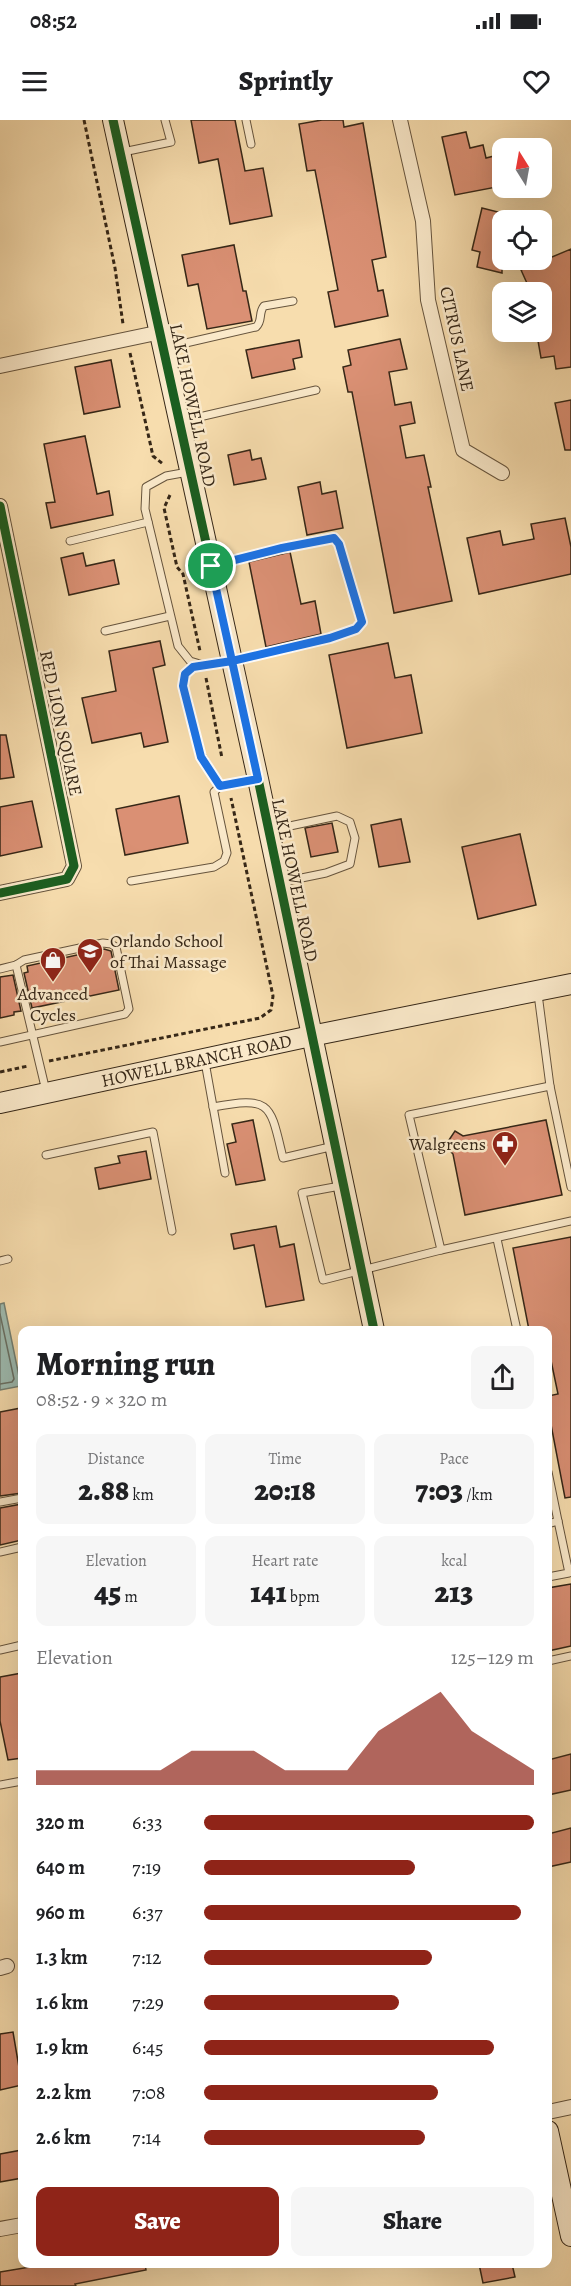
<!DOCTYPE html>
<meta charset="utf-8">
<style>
body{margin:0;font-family:Alegreya,serif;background:#f6f6f6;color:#202124;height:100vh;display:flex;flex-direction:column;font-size:22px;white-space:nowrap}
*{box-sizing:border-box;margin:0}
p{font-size:20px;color:#757577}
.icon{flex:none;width:33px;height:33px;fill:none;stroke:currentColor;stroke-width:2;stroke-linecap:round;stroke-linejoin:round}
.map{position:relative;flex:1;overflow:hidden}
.drawer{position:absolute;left:18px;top:1206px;width:534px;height:942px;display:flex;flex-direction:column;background:#fff;border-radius:12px;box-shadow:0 6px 24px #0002}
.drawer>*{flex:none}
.needle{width:39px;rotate:349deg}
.buttons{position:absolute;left:492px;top:18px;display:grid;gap:12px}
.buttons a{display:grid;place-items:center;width:60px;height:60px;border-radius:12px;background:#fff;box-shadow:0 6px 24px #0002;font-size:30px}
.pin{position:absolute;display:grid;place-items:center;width:51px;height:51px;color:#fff;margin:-26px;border:3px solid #fff;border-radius:50%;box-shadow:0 2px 6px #0007}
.round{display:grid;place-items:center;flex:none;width:63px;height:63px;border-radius:12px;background:#f6f6f6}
.overview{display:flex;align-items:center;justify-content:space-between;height:102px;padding:0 18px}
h1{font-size:33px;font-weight:800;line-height:45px}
.stats{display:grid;grid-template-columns:repeat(3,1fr);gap:9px;height:102px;padding:6px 18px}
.stats div{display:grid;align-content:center;border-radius:12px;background:#f6f6f6;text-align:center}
.stats b{font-size:30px;font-weight:800}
.stats small{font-size:16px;font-weight:400}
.stats p{font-size:16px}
.chart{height:168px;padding:12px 18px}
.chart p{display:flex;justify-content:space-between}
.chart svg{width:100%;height:108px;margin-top:6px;fill:#8f2418;opacity:.7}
.button{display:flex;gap:12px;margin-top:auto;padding:12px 18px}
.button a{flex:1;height:69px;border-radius:12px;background:#8f2418;color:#fff;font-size:24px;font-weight:800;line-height:69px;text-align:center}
.button a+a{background:#f6f6f6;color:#202124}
ul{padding:0 18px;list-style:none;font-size:20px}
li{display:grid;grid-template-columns:96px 72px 1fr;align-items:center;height:45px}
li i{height:15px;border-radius:8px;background:#8f2418}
.status{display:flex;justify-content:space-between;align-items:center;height:42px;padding:0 30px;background:#fff;direction:ltr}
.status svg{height:16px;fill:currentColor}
header{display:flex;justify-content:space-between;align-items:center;height:78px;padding:0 18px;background:#fff;font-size:27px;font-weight:800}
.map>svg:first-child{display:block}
.water{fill:#9ebbb0;stroke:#748073;stroke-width:1.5}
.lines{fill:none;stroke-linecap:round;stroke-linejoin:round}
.shore{stroke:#6a7164;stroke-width:1.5}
.building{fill:#da9074;stroke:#362717;stroke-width:1.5}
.lane-casing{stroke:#66543d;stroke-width:9}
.street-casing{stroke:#66543d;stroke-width:16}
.secondary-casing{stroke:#362717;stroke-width:22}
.path{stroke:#362717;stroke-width:3;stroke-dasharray:4.5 3;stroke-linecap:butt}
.lane{stroke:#fae9ca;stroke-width:7}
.street{stroke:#fae9ca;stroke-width:14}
.secondary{stroke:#fae9ca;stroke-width:20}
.cycleway-casing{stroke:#fae9ca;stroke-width:13}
.cycleway{stroke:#1b5e20;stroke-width:9}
.route-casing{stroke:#fff;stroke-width:12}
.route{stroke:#1a73e8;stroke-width:8}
.labels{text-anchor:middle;stroke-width:5;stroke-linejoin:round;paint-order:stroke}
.street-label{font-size:18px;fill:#362717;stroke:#fae9ca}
.poi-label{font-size:18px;fill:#362717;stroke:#fae9ca;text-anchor:start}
</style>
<div class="status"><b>08:52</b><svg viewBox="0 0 49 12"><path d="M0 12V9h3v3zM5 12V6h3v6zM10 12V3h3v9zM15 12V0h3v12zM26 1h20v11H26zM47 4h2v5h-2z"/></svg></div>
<header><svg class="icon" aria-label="menu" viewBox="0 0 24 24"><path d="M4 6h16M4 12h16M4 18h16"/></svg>Sprintly<svg class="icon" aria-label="heart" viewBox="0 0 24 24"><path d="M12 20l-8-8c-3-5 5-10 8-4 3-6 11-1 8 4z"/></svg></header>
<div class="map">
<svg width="571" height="2166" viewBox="0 0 571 2166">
<rect width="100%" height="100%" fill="#f7ddae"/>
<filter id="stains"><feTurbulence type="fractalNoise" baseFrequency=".00333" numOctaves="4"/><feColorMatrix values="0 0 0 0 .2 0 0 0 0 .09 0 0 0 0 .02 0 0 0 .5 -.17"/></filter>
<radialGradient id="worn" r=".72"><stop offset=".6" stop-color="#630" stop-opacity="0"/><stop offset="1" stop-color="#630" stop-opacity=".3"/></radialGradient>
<!-- water -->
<path class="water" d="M4,1183L21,1266L0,1270V1184Z"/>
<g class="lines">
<!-- shore -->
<path class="shore" d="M0,1194L14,1259L12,1262L0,1264"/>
</g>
<!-- building -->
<g class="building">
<path d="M191,0H235L245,51L263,48L272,96L230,104L218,39L199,43Z"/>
<path d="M322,0H343L344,7L363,3L386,137L372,140L378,171L383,170L388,196L335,207L328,172L338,170L315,50L307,51L299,4Z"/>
<path d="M466,12L470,28L483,25L486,38L502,34V66L455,75L442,17Z"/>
<path d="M482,88L502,93V153L477,147L480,132L472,130Z"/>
<path d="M234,125L243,171H246L252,201L207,209L198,164L188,166L182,135Z"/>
<path d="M571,129V247L556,249L554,236L541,238L537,215L550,212L545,179L542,180V172H531L521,150Z"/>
<path d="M400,219L407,249L389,252L395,285L411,282L415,303L400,306L406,338L424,335L431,367H428L452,481L394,493L352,272H348L343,247L351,245L348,230Z"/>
<path d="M299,220L302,237L293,239L295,249L252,258L246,230Z"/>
<path d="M111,240L120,287L84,294L75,247Z"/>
<path d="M571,280V330H565L555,283Z"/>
<path d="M85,316L97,374L109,371L113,395L51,408L46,383L55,382L44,324Z"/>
<path d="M250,330L252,340L261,338L266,359L234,365L228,335Z"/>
<path d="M320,362L322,374L336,371L343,408L307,415L298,367Z"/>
<path d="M565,398L571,427V454L479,474L467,418L500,411L503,425L534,419L531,404Z"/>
<path d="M290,432L301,484L315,481L321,514L266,527L249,442Z"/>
<path d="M83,433L86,446L114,440L119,464L69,475L61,438Z"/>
<path d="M160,521L165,545L153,548L168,622L144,627L141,613L92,623L82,578L116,571L109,531Z"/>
<path d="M388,523L395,558L411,555L422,613L347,628L329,535Z"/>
<path d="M0,615H6L14,657L0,659Z"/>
<path d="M179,676L188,723L125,735L116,689Z"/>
<path d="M32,681L42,727L0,736V687Z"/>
<path d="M401,699L410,742L379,747L371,705Z"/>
<path d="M332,703L338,732L311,737L305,708Z"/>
<path d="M520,714L536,785L478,799L462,727Z"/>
<path d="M104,829L111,831L119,870L32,888L24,853L28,852L27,846Z"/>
<path d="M13,855L21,891L14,892V895L0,898V857Z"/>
<path d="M253,1000L265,1060L236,1065L227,1024L236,1022L232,1004Z"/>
<path d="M546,1000L562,1075L465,1095L453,1034L445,1026L455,1011L463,1016Z"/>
<path d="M146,1031L151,1059L99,1069L95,1048L120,1043L118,1036Z"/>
<path d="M276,1106L280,1127L294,1124L304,1180L266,1187L254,1125L234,1129L231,1114Z"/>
<path d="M571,1117V1377L565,1378L548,1289V1276L558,1274L549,1231H548V1210H529L513,1128Z"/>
<path d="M21,1288L22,1373L0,1376V1292Z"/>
<path d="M22,1384V1420L0,1425V1388Z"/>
<path d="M571,1464V1526L548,1531V1468Z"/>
<path d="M22,1553V1638L8,1640L0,1601V1557Z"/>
<path d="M571,1634V1670L548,1675V1640Z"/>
<path d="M571,1708V1742L548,1747V1714Z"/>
<path d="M13,1912L22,1965L0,1970V1914Z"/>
<path d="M22,2030V2058L0,2062V2034Z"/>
<path d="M48,2144H145L146,2150L75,2164L76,2166H0V2152Z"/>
<path d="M479,2144H512L515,2157L483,2163Z"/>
</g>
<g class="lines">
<!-- lane casing -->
<g class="lane-casing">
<g id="lane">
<path d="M246,0L251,24"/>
<path d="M123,32L171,22L165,0"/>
<path d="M164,228L256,207C263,201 258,193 264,186L293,181"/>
<path d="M182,301L316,270"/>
<path d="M188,352L166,356L146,367L145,389L178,526L190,541L200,544"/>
<path d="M70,421L148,402"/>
<path d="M214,445L282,428L334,418L339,424L361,502L356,509L330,518L232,541L193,547L185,554L183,566L199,631L220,666"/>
<path d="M105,511L170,496"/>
<path d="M271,710L337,696L350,702L355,718L350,744L326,753L282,762"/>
<path d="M131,761L214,747L224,741L227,733L214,672L220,666L255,660"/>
<path d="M16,845L46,971"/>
<path d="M0,849L16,845L24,840L103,823L111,824L116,827L129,889L125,894L0,922"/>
<path d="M538,874L550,966"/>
<path d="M205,942L225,1053"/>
<path d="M213,987C272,976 270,984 283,1038L334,1026"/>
<path d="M46,1035L153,1012L172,1111"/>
<path d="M340,1066L302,1073L323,1160L441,1130"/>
<path d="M571,1067L550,966L409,995L441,1130L571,1101"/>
<path d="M497,1119L517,1210"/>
<path d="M0,1141L8,1139"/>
<path d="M548,1352L558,1401L548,1404"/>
<path d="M0,1382L22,1378"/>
<path d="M0,1432L22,1427"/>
<path d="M548,1457L569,1453L558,1401"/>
<path d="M0,1530L22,1525"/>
<path d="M548,1541L571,1536"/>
<path d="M0,1665L22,1661"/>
</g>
</g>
<!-- street casing -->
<g class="street-casing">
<g id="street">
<path d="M400,0L423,101L428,180L463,330L502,353"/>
<path d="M0,246L161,212"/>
<path d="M0,386L74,746L67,759L0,773"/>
<path d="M0,1848L7,1846"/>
<path d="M548,1992L571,1987"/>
<path d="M0,2109L22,2105"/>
</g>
</g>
<!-- secondary casing -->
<g class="secondary-casing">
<g id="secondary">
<path d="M113,0L258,659L374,1210"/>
<path id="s1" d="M0,983L311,916L571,864"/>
<path d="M548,2011L571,2116"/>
</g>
</g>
<!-- path -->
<g class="path">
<path d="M84,0L115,148L123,204"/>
<path d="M130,233L153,336L163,344"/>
<path d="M170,375L164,388L177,447L183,454L200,531"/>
<path d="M206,558L222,638"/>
<path d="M49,941L260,898L271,890L273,876L231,678"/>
<path d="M0,952L28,946"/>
</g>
<!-- lane -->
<use href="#lane" class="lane"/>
<!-- street -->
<use href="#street" class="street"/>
<!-- secondary -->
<use href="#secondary" class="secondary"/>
<!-- cycleway casing -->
<g class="cycleway-casing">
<g id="cycleway">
<path d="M113,0L258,659L374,1210"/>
<path d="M0,386L74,746L67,759L0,773"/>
</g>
</g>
<!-- cycleway -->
<use href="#cycleway" class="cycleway"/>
</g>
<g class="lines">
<!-- route casing -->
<g class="route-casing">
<path id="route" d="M211,446L232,541L193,547L185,554L183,566L201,637L220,666L258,659L232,541L330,518L356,509L362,502L339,424L334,418L282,428L211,446"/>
</g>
<!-- route -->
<use href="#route" class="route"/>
</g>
<!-- icons -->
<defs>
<g id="university-pin" transform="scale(1.35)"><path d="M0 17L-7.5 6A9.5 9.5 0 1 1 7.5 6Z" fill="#8f2418" stroke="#fae9ca"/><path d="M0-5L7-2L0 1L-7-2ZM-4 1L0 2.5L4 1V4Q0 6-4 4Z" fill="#fff"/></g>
<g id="shop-pin" transform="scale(1.35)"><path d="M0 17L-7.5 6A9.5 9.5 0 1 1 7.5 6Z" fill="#8f2418" stroke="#fae9ca"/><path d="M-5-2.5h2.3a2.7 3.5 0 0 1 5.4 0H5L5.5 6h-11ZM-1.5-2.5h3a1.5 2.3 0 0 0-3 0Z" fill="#fff"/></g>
<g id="pharmacy-pin" transform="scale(1.35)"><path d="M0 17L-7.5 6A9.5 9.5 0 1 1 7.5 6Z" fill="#8f2418" stroke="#fae9ca"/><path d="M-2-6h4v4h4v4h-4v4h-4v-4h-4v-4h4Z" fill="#fff"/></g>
</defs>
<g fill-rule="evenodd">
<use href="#university-pin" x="90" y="831"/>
<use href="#shop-pin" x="53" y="840"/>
<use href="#pharmacy-pin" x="505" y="1024"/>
</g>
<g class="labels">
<!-- street labels -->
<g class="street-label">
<text transform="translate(457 219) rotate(78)" y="6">CITRUS LANE</text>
<text transform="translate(193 285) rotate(78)" y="6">LAKE HOWELL ROAD</text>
<text transform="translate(61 603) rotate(78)" y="6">RED LION SQUARE</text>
<text transform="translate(295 760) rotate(78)" y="6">LAKE HOWELL ROAD</text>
<text dy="6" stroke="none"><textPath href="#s1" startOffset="201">HOWELL BRANCH ROAD</textPath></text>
</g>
<!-- poi labels -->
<g class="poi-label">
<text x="110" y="827">Orlando School<tspan x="110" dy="21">of Thai Massage</tspan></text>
<text x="53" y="880" text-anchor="middle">Advanced<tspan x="53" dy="21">Cycles</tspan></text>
<text x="486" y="1030" text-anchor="end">Walgreens</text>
</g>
</g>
<rect width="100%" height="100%" filter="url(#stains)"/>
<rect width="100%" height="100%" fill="url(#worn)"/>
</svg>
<div class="buttons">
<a><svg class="needle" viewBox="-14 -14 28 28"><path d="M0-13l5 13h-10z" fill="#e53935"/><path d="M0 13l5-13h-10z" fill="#757577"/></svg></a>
<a><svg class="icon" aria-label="locate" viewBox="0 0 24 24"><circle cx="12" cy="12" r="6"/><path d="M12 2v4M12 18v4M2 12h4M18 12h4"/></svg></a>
<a><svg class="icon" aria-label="layers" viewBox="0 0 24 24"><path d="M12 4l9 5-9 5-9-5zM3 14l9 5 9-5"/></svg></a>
</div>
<div class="pin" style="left:211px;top:446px;background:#1e9e55"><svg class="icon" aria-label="arrive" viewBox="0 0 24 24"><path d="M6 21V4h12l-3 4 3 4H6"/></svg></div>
<section class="drawer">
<div class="overview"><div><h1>Morning run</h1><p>08:52 · 9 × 320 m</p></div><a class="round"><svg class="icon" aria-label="share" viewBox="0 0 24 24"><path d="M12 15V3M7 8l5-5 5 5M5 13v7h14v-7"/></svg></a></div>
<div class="stats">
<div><p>Distance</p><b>2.88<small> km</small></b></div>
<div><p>Time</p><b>20:18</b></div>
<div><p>Pace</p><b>7:03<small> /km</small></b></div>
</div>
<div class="stats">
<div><p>Elevation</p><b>45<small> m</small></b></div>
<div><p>Heart rate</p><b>141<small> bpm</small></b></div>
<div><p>kcal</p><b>213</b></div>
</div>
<div class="chart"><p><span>Elevation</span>125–129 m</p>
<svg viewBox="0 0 160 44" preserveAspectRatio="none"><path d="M0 44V38L10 38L20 38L30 38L40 38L50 30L60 30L70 30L80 38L90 38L100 38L110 22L120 14L130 6L140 22L150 30L160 38V44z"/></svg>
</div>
<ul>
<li><b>320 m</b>6:33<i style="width:100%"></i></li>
<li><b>640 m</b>7:19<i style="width:64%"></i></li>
<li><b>960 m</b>6:37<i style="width:96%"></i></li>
<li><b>1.3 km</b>7:12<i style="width:69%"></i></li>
<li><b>1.6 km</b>7:29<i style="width:59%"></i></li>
<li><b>1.9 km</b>6:45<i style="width:88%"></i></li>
<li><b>2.2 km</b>7:08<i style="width:71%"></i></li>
<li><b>2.6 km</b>7:14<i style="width:67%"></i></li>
</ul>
<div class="button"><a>Save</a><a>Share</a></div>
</section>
</div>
